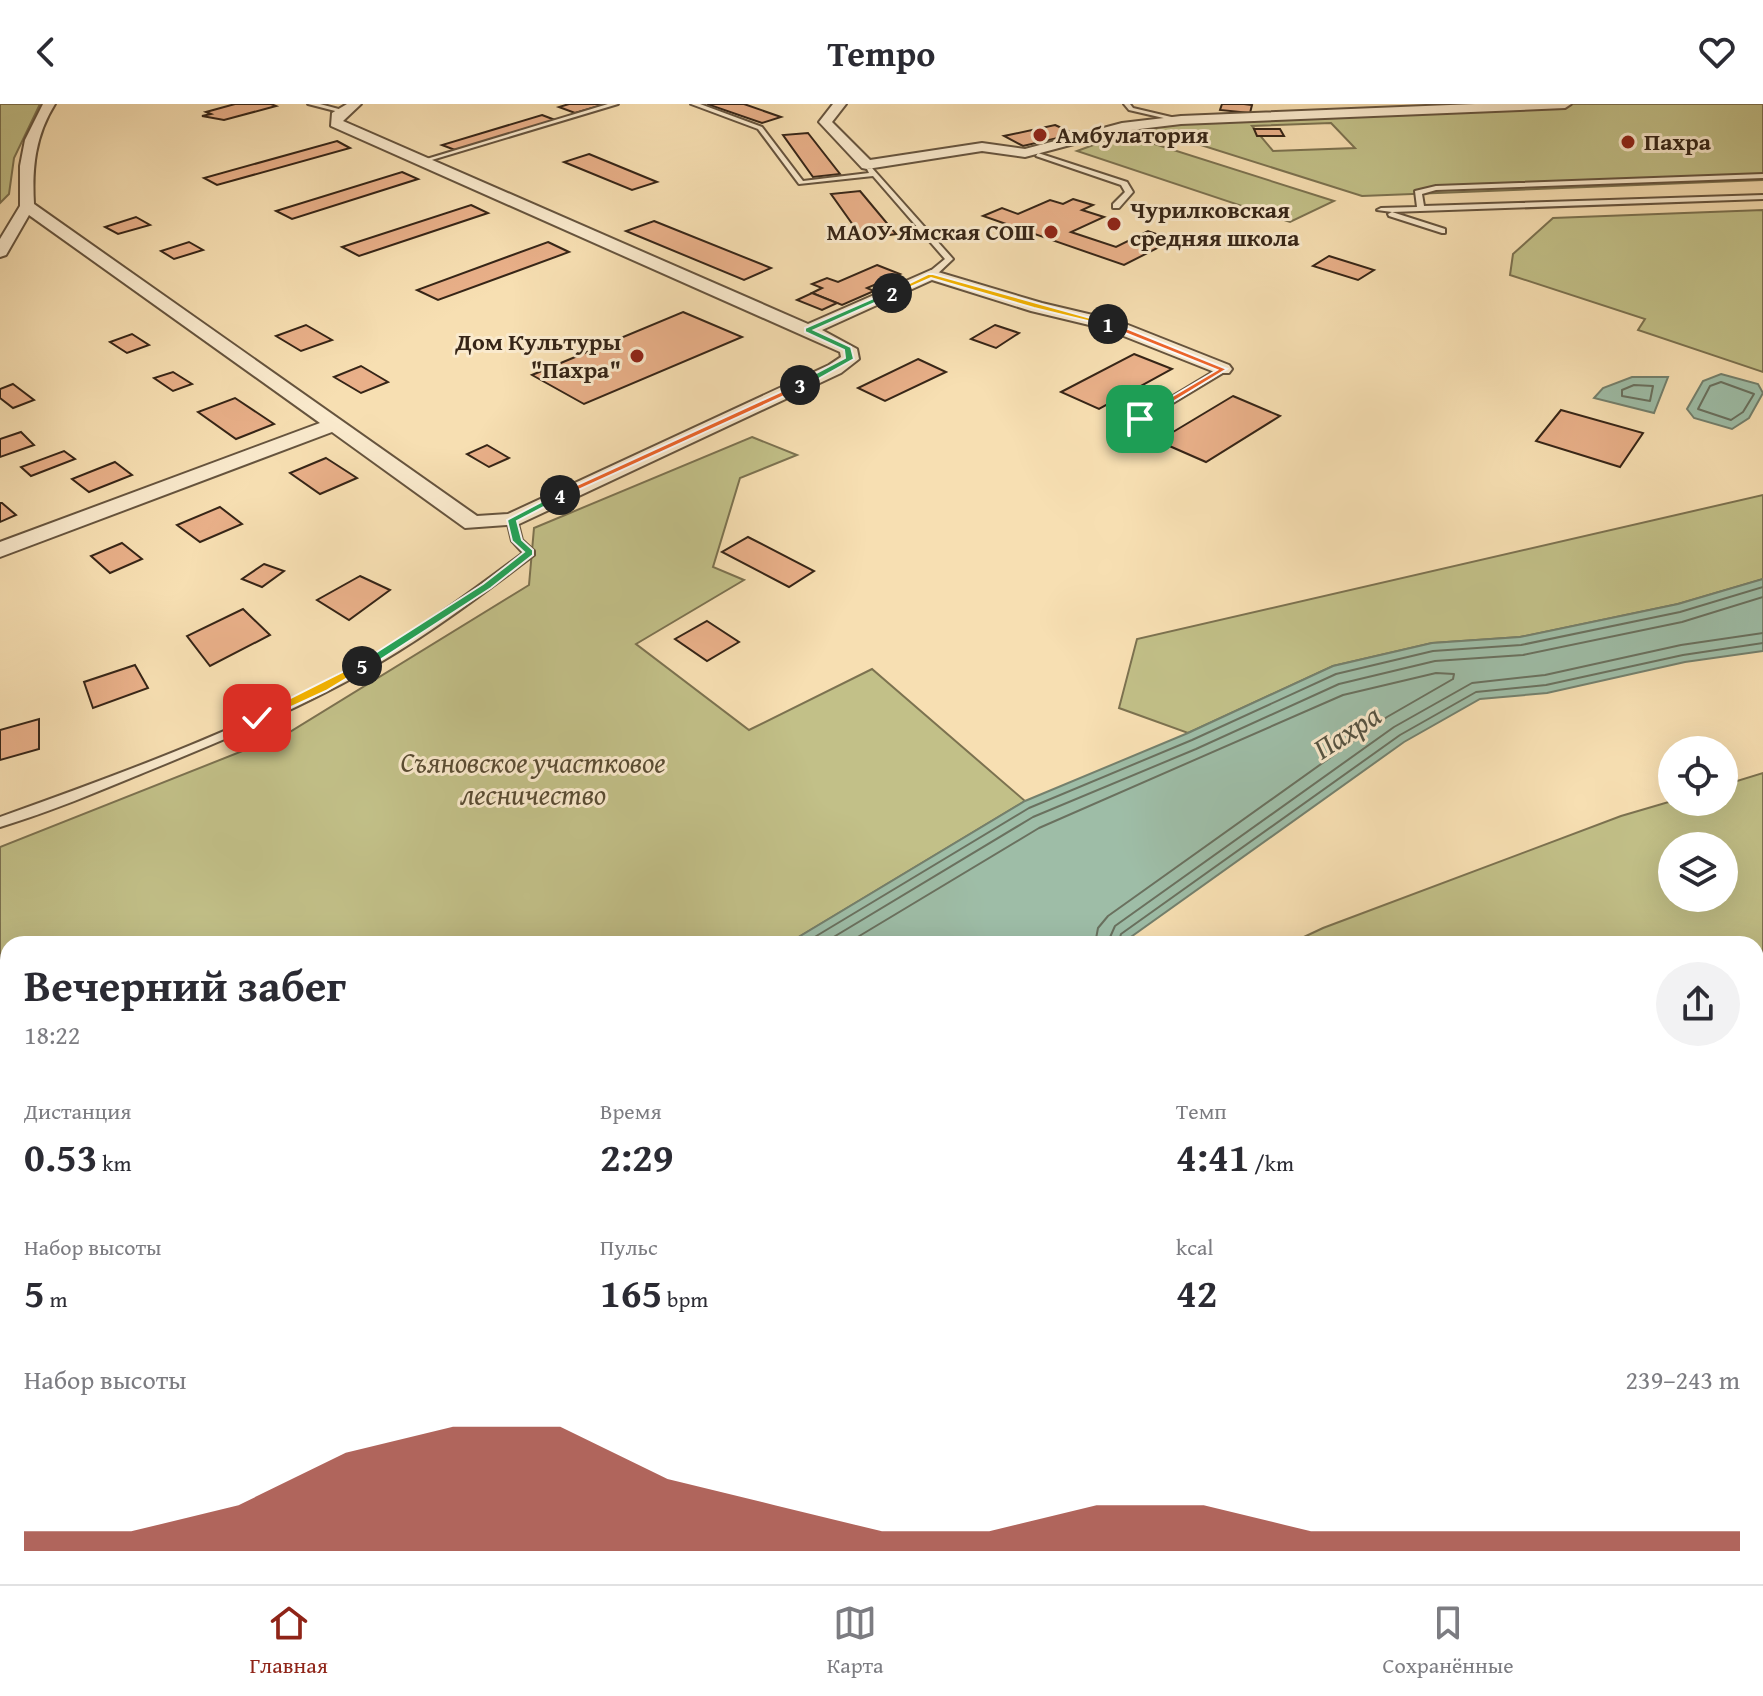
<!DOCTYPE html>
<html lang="ru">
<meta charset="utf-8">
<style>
body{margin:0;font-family:"Gentium Book Plus",serif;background:#f2f2f3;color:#2b2b33;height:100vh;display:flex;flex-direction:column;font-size:30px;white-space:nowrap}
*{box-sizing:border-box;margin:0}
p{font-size:26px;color:#7c7c81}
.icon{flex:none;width:44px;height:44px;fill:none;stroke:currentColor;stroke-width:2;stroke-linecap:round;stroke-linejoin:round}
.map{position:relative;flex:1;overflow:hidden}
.sheet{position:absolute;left:0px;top:832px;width:1764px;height:648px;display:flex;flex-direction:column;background:#fff;border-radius:24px 24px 0 0;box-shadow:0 8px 32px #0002}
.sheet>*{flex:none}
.buttons{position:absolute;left:1658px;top:632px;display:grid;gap:16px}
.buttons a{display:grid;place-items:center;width:80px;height:80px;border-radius:50%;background:#fff;box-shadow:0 8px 32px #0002;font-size:40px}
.pin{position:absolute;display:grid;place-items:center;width:68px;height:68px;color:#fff;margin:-34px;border-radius:16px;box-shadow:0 4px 12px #0006}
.km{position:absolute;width:40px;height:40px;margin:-20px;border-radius:50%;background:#222;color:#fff;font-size:22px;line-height:40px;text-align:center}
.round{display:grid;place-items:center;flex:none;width:84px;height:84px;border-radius:42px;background:#f2f2f3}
.head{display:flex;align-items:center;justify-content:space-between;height:136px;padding:0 24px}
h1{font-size:44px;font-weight:800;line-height:60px}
.stats{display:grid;grid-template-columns:repeat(3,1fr);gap:12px;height:136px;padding:8px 24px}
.stats div{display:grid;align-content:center}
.stats b{font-size:40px;font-weight:800}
.stats small{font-size:22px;font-weight:400}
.stats p{font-size:22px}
.chart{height:224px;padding:16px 24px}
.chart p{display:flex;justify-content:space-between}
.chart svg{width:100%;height:144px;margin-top:8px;fill:#8f2418;opacity:.7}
header{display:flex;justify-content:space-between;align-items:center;height:104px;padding:0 24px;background:#fff;font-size:36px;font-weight:800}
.dock{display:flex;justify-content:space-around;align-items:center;height:112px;border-top:2px solid #e1e1e2;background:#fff;font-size:22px;color:#7c7c81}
.dock a{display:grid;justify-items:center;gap:4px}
.dock .selected{color:#8f2418}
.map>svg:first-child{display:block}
.green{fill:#c2c088;stroke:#7c7250;stroke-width:2;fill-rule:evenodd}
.water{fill:#9ebda7;stroke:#74806d;stroke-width:2}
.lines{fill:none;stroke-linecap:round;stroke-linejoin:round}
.shore{stroke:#6a715f;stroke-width:2}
.building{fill:#e9b089;stroke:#362517;stroke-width:2}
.service-casing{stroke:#66543e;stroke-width:4}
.minor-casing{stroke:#66543e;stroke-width:4}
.service{fill:#faeacd;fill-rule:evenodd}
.minor{fill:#faeacd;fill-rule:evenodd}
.split-1{fill:#f0652b;stroke:#fff;stroke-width:2}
.split-2{fill:#f5b400;stroke:#fff;stroke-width:2}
.split-3{fill:#22a559;stroke:#fff;stroke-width:2}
.split-4{fill:#f0652b;stroke:#fff;stroke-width:2}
.split-5{fill:#22a559;stroke:#fff;stroke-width:2}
.split-6{fill:#f5b400;stroke:#fff;stroke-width:2}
.poi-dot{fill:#8f2418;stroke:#faeacd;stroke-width:3}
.labels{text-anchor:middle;stroke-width:6;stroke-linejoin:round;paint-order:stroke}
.far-poi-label{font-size:24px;font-weight:bold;fill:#362517;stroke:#faeacd;text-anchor:start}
.park-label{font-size:28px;font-style:italic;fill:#594c33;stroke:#faeacd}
.water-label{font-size:30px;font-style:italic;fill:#555342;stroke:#faeacd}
</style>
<header><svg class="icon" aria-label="back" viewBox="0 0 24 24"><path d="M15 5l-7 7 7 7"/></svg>Tempo<svg class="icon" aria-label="heart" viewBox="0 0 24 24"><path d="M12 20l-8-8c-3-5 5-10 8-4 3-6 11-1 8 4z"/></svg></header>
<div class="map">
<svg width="1763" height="1480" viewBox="0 0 1763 1480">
<rect width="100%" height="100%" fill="#f7dfb2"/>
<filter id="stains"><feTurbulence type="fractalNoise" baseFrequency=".0025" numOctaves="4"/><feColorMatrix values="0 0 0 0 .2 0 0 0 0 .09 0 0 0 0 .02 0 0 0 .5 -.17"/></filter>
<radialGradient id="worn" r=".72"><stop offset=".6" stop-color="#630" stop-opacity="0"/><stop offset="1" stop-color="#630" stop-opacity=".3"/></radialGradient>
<!-- green -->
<g class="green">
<path d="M0,0H40L14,54L9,90L0,99Z"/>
<path d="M1549,0H1763V76L1362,92L1147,24L1158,15ZM1331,19L1355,44L1273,47L1252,22Z"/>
<path d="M1123,30L1334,97L1290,118L1077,47Z"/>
<path d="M1763,106V268L1638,226L1645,215L1510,171L1513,150L1553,114Z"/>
<path d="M752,333L797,351L740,374L713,463L744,476L636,540L749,626L872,565L1025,697L787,840H8V1316L0,1321V743L288,629L529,481L534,424Z"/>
<path d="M1763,391V475L1678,500L1520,533L1432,539L1333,562L1188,629L1119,604L1137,535Z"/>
<path d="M1763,669V1480H546L545,1472H1756V840H1289L1323,824L1621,712L1672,697L1724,698V681ZM1672,742H1724V794H1672Z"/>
</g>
<!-- water -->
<g class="water">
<path d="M1721,270L1758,280L1763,289L1749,314L1732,325L1694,314L1687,305L1703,277Z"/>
<path d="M1632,273H1668L1654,309L1594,294L1603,284Z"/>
<path d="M1763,475V547L1685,558L1547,589L1480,595L1404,638L1121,840H787L1025,697L1188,629L1333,562L1432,539L1520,533L1678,500Z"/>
<path d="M8,1316V1472H221L207,1480H0V1321Z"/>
</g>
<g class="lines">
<!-- shore -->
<g class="shore">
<path d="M1721,278L1754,290L1743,308L1731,316L1698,305L1710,282Z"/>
<path d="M1634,281L1653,282L1650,297L1622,292V286Z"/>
<path d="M803,840L1029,704L1192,636L1336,570L1433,547L1521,541L1680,508L1763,483"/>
<path d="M822,840L1033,713L1196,645L1339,580L1435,557L1523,551L1682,518L1763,493"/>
<path d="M846,840L1039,724L1343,591L1436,569L1454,570L1453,575L1387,613L1108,812L1098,824L1095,840"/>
<path d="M1107,840L1115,822L1394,623L1472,579L1545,571L1681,541L1763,529"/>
<path d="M1118,840L1121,830L1400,631L1476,588L1546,581L1683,551L1763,539"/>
</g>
</g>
<!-- building -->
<g class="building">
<path d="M235,0H271L276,2L224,16L202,12L211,10L206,8Z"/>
<path d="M569,0H606L575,9L559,3Z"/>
<path d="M707,0H744L781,13L762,19Z"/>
<path d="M1222,0H1244L1252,1L1250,9L1220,6Z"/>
<path d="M542,11L555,16L455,46L442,41Z"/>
<path d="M1055,21L1075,30L1023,42L1004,32Z"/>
<path d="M1254,25H1280L1284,32H1257Z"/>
<path d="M808,29L840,70L813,73L783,31Z"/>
<path d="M337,37L350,44L217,81L204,74Z"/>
<path d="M589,50L657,78L632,86L564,58Z"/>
<path d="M402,68L418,75L292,115L276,107Z"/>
<path d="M860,87L896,130L863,135L831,90Z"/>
<path d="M1073,95L1093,101L1082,106L1104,113L1071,128L1116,143L1148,127L1173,136L1124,161L983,112L1002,104L1018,110L1050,96L1063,100Z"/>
<path d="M471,101L488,109L359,152L342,143Z"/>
<path d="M136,113L150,121L118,130L105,123Z"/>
<path d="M654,117L771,164L744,176L626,127Z"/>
<path d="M189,138L203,146L174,155L161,147Z"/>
<path d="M548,138L569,148L438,196L417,186Z"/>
<path d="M1329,152L1374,166L1358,176L1313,162Z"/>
<path d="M877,161L900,170L867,184L874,187L842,201L812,189L822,184L812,180L827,174L838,178Z"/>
<path d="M812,189L837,199L822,206L797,196Z"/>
<path d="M683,208L742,233L584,300L532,271Z"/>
<path d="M306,221L332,236L301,247L276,232Z"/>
<path d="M995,221L1019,229L996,244L971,235Z"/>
<path d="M132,230L149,241L127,249L110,238Z"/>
<path d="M1134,250L1172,265L1099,305L1061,288Z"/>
<path d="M918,255L946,268L885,297L858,284Z"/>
<path d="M361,262L388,278L361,289L334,273Z"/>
<path d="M173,268L192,280L173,287L154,274Z"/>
<path d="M13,280L34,296L13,304L0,294V285Z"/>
<path d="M1233,292L1280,312L1206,358L1158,337Z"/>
<path d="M235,294L274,320L236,335L198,308Z"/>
<path d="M1561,306L1643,329L1620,363L1536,337Z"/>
<path d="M21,328L34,341L0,353V335Z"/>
<path d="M487,341L509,354L489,363L467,350Z"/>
<path d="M64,347L75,355L31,372L21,363Z"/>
<path d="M326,354L357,374L320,390L290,369Z"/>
<path d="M115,358L132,371L89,388L72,375Z"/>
<path d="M0,399H2L16,411L0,418Z"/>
<path d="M220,403L242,420L200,438L177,421Z"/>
<path d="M748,433L814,467L789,483L722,448Z"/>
<path d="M122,439L142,455L110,469L91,452Z"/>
<path d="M264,460L284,467L262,483L242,475Z"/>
<path d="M360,472L390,486L349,516L317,496Z"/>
<path d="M243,505L270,531L210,562L187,532Z"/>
<path d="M707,517L739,538L707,557L675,535Z"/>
<path d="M135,561L148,584L93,604L84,578Z"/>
<path d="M39,615V645L0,656V626Z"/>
<path d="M1763,1389V1448L1756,1440V1394Z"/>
</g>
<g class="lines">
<!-- service casing -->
<g class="service-casing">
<g id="service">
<path d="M308,0H320L346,7L343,9Z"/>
<path d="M608,0H618L425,58L420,57Z"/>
<path d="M691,0H700L762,23L803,77L869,69L867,65L872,64L953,155L934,173H928V169L945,155L873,72L799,80L758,25Z"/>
<path d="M1124,0H1130L1133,4L1184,16L1181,18L1129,6Z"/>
<path d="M1038,49L1127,78L1133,88L1119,104H1113V100L1125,88L1121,81L1036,52Z"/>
<path d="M1763,70V74L1436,86L1422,90L1424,102L1763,91V95L1392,108L1445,125V129H1442L1389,112L1388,110L1392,108L1377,106L1381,104L1417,103L1415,87L1436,82Z"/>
<path d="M1223,262L1228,265L1226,267L1143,317L1135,315Z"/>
<path d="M512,413L517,416L522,436L534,447V451C484,489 433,527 379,559C306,602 226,635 148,667C99,687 50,708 0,723V713C126,668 258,620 373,552C426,521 475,485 523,449L512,437L507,416Z"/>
</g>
</g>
<!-- minor casing -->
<g class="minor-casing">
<g id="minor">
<path d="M43,0H55C35,32 32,64 34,100L477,412L508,410L829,261L841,253L840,248L331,22L332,9L347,0H361L343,17L808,220L931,166L1042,199L1118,217L1229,261L1232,265L1229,269H1217L1106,225L1031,207L932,176L822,226L857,245L859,255L841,269L519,420L465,424L332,328L0,453V438L320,319L29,111L6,151L0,153V135L20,102V62L25,36Z"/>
<path d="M833,0H846L832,18L870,56L982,39L1025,45L1122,19L1181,12L1475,0H1571L1565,4L1181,20L1123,27L1025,53L982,47L867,65L862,64L819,18Z"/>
</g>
</g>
<!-- service -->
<use href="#service" class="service"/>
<!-- minor -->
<use href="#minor" class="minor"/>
</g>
<!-- split-1 -->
<path class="split-1" d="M1105,218H1111L1227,265L1143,316H1137V313L1217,266L1105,221Z"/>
<!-- split-2 -->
<path class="split-2" d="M928,170H933L1112,220L1108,222L1034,204L931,174L895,190L889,189Z"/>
<!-- split-3 -->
<path class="split-3" d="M892,186L895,190L814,226L851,243L854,255L804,283H797V279L845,254L844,246L805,228V224Z"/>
<!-- split-4 -->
<path class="split-4" d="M800,279L804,283L563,393L555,391Z"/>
<!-- split-5 -->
<path class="split-5" d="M560,388L563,393L517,417L522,436L533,446V451L491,484L366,565H358V560L483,480L524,448L512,437L507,416Z"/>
<!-- split-6 -->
<path class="split-6" d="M358,560L367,562L326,587L261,617L251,614Z"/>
<!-- markers -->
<g class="poi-dot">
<circle cx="1040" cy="31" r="8"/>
<circle cx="1628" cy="38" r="8"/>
<circle cx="1114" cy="120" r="8"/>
<circle cx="1051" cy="128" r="8"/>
<circle cx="637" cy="252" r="8"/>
</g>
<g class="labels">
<!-- far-poi labels -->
<g class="far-poi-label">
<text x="1056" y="39">Амбулатория</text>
<text x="1644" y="46">Пахра</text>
<text x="1130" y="114">Чурилковская<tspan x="1130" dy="28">средняя школа</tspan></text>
<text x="1035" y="136" text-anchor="end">МАОУ Ямская СОШ</text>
<text x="621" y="246" text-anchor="end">Дом Культуры<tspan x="621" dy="28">"Пахра"</tspan></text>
</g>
<!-- park labels -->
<g class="park-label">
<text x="533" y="668">Съяновское участковое<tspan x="533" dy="32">лесничество</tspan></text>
</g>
<!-- water labels -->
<g class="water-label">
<text transform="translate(1347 628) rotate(-33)" y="10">Пахра</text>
</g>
</g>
<rect width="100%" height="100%" filter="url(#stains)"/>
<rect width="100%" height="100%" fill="url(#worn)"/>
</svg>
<div class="buttons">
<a><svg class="icon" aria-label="locate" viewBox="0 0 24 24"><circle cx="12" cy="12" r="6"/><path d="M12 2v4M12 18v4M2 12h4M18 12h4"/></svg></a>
<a><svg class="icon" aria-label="layers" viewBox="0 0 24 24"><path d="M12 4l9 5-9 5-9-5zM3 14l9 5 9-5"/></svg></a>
</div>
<div class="pin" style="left:1140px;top:315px;background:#1e9e55"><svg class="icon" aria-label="arrive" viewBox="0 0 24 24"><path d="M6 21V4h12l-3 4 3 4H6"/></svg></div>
<div class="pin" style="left:257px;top:614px;background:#d93025"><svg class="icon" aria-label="check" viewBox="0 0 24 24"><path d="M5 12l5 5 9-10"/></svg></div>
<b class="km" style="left:1108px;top:220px">1</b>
<b class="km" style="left:892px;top:189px">2</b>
<b class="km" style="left:800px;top:281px">3</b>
<b class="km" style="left:560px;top:391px">4</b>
<b class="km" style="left:362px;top:562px">5</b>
<section class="sheet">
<div class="head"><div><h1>Вечерний забег</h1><p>18:22</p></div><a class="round"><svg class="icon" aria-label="share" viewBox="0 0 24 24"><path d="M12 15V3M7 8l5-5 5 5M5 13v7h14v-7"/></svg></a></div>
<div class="stats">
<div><p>Дистанция</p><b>0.53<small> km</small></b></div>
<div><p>Время</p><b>2:29</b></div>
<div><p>Темп</p><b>4:41<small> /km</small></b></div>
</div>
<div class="stats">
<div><p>Набор высоты</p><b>5<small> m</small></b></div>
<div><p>Пульс</p><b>165<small> bpm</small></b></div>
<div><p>kcal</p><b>42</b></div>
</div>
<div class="chart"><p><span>Набор высоты</span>239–243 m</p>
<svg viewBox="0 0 160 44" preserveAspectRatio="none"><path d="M0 44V38L10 38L20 30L30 14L40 6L50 6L60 22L70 30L80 38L90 38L100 30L110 30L120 38L130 38L140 38L150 38L160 38V44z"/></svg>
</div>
</section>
</div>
<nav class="dock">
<a class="selected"><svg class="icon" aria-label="home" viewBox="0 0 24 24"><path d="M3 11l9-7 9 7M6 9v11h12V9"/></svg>Главная</a>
<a><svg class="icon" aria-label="map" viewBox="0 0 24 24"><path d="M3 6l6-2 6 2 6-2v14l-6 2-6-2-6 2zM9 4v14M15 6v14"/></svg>Карта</a>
<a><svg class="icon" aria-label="saved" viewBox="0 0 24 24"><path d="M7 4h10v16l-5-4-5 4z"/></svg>Сохранённые</a>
</nav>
